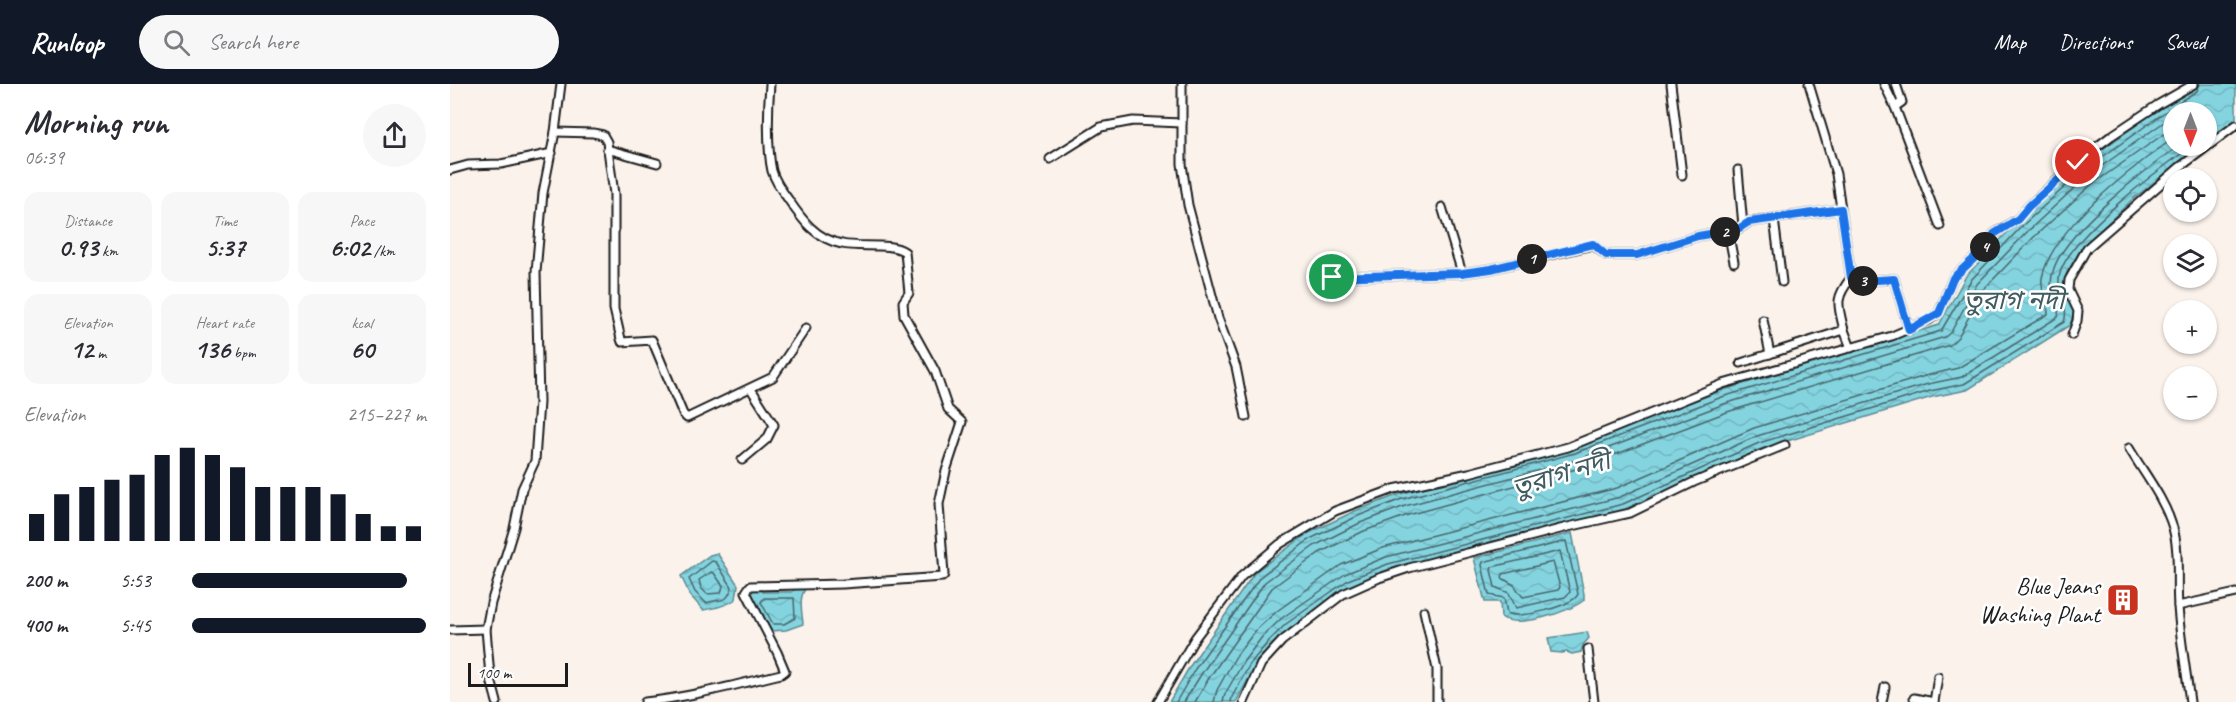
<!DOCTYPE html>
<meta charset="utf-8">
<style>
body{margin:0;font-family:Caveat,"Noto Sans Bengali",sans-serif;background:#f7f7f7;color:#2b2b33;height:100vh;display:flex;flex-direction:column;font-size:22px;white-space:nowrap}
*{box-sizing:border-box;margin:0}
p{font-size:20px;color:#7c7c81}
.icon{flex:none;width:33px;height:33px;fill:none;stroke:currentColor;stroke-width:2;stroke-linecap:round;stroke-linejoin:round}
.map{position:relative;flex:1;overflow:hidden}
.sheet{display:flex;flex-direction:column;background:#fff;width:450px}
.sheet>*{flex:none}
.needle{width:39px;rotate:180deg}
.tools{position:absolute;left:1713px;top:18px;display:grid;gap:12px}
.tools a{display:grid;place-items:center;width:54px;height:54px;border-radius:50%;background:#fff;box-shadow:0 2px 4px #0004;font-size:30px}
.scale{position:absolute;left:18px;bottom:15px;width:100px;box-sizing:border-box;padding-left:6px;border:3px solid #1c1c1c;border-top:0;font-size:16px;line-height:21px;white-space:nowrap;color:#1c1c1c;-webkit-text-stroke:4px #fff;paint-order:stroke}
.pin{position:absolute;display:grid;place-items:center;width:51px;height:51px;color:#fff;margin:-26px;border:3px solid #fff;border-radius:50%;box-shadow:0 2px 6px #0007}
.km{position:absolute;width:30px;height:30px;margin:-15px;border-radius:50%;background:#222;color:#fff;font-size:16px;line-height:30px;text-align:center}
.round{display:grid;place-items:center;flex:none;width:63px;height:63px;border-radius:32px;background:#f7f7f7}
.summary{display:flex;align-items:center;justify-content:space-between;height:102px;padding:0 24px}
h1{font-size:33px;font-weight:700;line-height:45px}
.stats{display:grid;grid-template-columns:repeat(3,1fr);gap:9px;height:102px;padding:6px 24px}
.stats div{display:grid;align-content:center;border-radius:15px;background:#f7f7f7;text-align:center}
.stats b{font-size:26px;font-weight:700}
.stats small{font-size:16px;font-weight:400}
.stats p{font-size:16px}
.chart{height:168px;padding:12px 24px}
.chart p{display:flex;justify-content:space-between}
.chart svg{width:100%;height:108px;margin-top:6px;stroke:#111827;stroke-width:6}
ul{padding:0 24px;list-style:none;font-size:20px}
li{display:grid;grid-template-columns:96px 72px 1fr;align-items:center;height:45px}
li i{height:15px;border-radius:8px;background:#111827}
header{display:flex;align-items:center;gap:36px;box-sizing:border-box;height:84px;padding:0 30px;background:#111827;color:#fff}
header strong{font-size:28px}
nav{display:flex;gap:33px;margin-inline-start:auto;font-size:21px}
.search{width:420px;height:54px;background:#f7f7f7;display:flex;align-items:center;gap:15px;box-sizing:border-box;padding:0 21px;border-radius:33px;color:#7c7c81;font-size:22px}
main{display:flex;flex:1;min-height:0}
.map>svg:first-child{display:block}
.water{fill:url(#water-waves);stroke:#5a8a92;stroke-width:1.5}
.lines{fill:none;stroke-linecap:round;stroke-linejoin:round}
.shore{stroke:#46666a;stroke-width:1.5}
.minor-casing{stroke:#1c1c1c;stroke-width:11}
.minor{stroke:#fff;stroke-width:7}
.route-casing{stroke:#fff;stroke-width:12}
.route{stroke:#1a73e8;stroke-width:8}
.labels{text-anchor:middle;stroke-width:5;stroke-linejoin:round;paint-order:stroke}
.poi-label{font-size:24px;fill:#1c1c1c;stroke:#fff;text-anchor:end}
.water-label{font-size:26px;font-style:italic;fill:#405c61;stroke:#fff}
</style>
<header>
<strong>Runloop</strong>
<div class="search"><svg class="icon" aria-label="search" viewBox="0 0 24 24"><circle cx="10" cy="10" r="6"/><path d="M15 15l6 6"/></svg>Search here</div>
<nav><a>Map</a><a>Directions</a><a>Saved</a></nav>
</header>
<main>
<section class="sheet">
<div class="summary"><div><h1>Morning run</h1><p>06:39</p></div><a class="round"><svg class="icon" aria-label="share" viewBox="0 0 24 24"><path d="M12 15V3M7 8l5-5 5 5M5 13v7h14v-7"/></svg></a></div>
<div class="stats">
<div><p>Distance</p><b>0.93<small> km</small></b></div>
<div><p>Time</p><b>5:37</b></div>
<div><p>Pace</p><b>6:02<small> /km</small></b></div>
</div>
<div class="stats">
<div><p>Elevation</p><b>12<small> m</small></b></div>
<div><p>Heart rate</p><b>136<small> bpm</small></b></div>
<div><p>kcal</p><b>60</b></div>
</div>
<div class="chart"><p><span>Elevation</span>215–227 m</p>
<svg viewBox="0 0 160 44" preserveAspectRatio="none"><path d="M5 44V33M15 44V25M25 44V22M35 44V19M45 44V17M55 44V9M65 44V6M75 44V9M85 44V14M95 44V22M105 44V22M115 44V22M125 44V25M135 44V33M145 44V38M155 44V38"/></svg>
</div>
<ul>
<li><b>200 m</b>5:53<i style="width:92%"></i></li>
<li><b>400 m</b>5:45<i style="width:100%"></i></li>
</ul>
</section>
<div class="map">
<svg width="1786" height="618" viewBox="0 0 1786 618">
<defs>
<pattern id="water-waves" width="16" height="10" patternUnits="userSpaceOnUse" patternTransform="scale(1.5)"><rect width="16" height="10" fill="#84d4e0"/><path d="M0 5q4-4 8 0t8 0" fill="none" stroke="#71b5c0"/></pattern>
</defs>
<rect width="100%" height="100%" fill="#fbf2eb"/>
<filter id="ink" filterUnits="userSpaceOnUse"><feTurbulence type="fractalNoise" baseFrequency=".0167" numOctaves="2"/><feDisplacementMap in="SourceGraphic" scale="12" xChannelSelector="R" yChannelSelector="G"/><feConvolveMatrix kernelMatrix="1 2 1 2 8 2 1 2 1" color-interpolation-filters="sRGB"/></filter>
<g filter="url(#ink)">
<!-- water -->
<g class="water">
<path d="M1748,0H1786V36L1757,58L1756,28H1724V62H1752L1684,114L1632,164L1617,188L1614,199L1616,212L1624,228L1620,241L1517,306L1482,313L1311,365L1175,425L939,486L901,502L840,545L822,562L805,583L786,618H719L740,582L805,488L857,450L905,427L950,410L1123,363L1270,307L1489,241L1516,192L1568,137L1626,84L1726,13Z"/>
<path d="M1122,449L1134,510V516C1120,528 1067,545 1051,533L1050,518H1035L1024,474Z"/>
<path d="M267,469L288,501L286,515C276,522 265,524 253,526L240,511L231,492L260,471Z"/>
<path d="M355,502L356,504C348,513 352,528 353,540L336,546L321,547L300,510L303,504H312L313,508H342L347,503Z"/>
<path d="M1137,548L1139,554L1133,561L1131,568L1122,570L1117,568L1112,569L1101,568L1098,554Z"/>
</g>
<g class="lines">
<!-- shore -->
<g class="shore">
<path d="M1116,457L1128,510C1124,522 1068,536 1057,529L1054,514L1039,511L1032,481L1033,478Z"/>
<path d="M1110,467L1120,508L1115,513L1066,524L1059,509L1045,503L1041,486L1042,483Z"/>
<path d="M262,477L266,478L282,503C276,522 271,513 256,519L245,508L239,495Z"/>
<path d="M1103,478L1110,503L1108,506L1073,513L1064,501L1052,494L1053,490Z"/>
<path d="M261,488L264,489L273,502L271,509L257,510L251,504L249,496Z"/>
<path d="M314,514H344L345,534L334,540H323L311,518Z"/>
<path d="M726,618L745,585L810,493L860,455L908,432L952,415L1125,369L1272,313L1491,247L1521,196L1573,141L1630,89L1729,18L1747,7L1750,0"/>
<path d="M734,618L752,589L815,498L864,462L910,439L955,422L1127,376L1274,320L1495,253L1501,248L1527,200L1578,147L1635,94L1724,31"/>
<path d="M745,618L759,594L822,504L869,469L914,447L958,431L1130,384L1277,328L1500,261L1508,253L1534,205L1584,153L1641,101L1724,43"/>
<path d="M764,618L767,606L786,572L806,546L827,527L891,481L933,464L1167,404L1304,344L1475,292L1508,284L1598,230C1598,218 1590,206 1592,194C1602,144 1683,83 1724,54"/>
<path d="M773,618L775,610L794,577L812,553L832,534L895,490L936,473L1170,413L1307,352L1478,300L1512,293L1608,233C1610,226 1606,223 1604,216C1600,205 1600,195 1604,184C1618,145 1695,86 1729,62"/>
<path d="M781,618L782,613L800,580L818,558L836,540L898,496L938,480L1173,420L1309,359L1480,307L1514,300L1614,238C1620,221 1605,209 1610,189C1622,150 1708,86 1742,62"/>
</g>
<!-- minor casing -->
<g class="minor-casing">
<g id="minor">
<path d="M732,0V80L738,121L768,234L786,283L796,333"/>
<path d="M1221,0L1232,91"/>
<path d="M1359,0L1386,90L1401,194"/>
<path d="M1434,0L1445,23"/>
<path d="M1446,0L1452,18L1445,23L1490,142"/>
<path d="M105,48L143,49L153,51L157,58L164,110V225L171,255L172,258L202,256L233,330L237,334L323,293L356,244"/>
<path d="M157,65L207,79"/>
<path d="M600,75L651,43L683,37L732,39"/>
<path d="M0,86L18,81L51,80L102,69"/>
<path d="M1288,86L1293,142"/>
<path d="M992,123L1012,189"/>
<path d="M1324,135L1332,198"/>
<path d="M1278,147L1284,178"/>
<path d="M882,193L1012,189L1041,185L1143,161L1156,171H1187L1248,152L1288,145L1299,138L1391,125"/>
<path d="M1401,194L1411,197L1444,195L1459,246"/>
<path d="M1313,236L1320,270"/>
<path d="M1394,246L1401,264"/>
<path d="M1622,251L1627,237L1628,227L1618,206L1619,196L1637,164L1730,83L1786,41"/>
<path d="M1291,279L1394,246C1388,221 1384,215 1401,194"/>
<path d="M1679,364C1695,391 1714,414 1723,444C1730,470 1726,496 1728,522C1730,554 1736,586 1740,618"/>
<path d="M292,376L317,355L324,341L301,305"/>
<path d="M1728,522L1786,509"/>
<path d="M974,527L987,585V618"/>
<path d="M0,546L36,545"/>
<path d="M1138,565L1144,618"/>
<path d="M1464,614L1484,618"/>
<path d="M47,618L40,592L36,545L41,519L64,444L72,405L85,377L89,318L86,188L93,109L105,48L111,0"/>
<path d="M195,618C241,613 285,601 331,590L335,587L327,568L296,508L300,502L393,500L492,493L494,491L489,420L496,387L512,338L498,325L485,287L454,231L453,218L459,209L455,168C441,158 410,164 392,160C366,155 352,136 338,115C332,107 325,97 322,87C317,65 318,23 320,0"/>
<path d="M708,618L745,554L792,492L830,460L885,427L944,405L1019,389L1118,363L1273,300L1442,252L1479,236L1489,229L1503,194L1530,169L1544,150L1568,135L1579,122L1628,77L1661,52L1709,20L1744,0"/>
<path d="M794,618L811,580L832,557L893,510L929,494L959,484L1118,443L1180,429L1244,398L1335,361"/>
<path d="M1432,618L1435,603"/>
<path d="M1484,618L1488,593"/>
</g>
</g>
<!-- minor -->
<use href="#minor" class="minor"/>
</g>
</g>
<g class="lines" filter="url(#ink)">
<!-- route casing -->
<g class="route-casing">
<path id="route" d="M882,193L1012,189L1041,185L1143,160L1156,171H1187L1248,152L1288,145L1299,138L1391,125L1401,194L1411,197L1444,195L1459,246L1489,229L1503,194L1530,169L1544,150L1568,135L1579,122L1628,78"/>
</g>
<!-- route -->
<use href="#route" class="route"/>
</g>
<!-- icons -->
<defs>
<g id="building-square" transform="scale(1.725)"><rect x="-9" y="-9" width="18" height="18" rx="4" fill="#c8321e" stroke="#fff"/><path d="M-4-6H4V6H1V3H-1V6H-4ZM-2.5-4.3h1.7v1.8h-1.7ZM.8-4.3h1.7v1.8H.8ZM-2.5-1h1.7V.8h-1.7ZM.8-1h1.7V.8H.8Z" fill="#fff"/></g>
</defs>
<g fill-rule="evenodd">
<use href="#building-square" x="1673" y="516"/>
</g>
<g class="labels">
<!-- poi labels -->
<g class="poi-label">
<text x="1650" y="510">Blue Jeans<tspan x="1650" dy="28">Washing Plant</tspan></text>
</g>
<!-- water labels -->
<g class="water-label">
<text x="1564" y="225">তুরাগ নদী</text>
<text transform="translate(1111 390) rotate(-17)" y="9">তুরাগ নদী</text>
</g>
</g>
</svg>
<div class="tools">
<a><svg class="needle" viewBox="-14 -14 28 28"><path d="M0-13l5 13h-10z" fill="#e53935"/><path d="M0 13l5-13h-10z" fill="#7c7c81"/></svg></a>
<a><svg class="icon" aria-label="locate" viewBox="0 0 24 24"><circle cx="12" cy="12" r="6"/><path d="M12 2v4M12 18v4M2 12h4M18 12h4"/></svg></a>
<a><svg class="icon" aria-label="layers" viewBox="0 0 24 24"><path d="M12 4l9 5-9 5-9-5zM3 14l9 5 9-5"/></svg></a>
<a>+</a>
<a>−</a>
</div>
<div class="scale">100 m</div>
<div class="pin" style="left:882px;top:193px;background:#1e9e55"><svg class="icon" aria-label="arrive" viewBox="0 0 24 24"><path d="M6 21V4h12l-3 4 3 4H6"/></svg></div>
<div class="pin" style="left:1628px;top:78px;background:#d93025"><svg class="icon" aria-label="check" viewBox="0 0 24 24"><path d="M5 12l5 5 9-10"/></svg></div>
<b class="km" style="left:1082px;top:175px">1</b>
<b class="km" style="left:1275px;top:148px">2</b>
<b class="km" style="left:1413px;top:197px">3</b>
<b class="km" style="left:1535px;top:163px">4</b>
</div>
</main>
